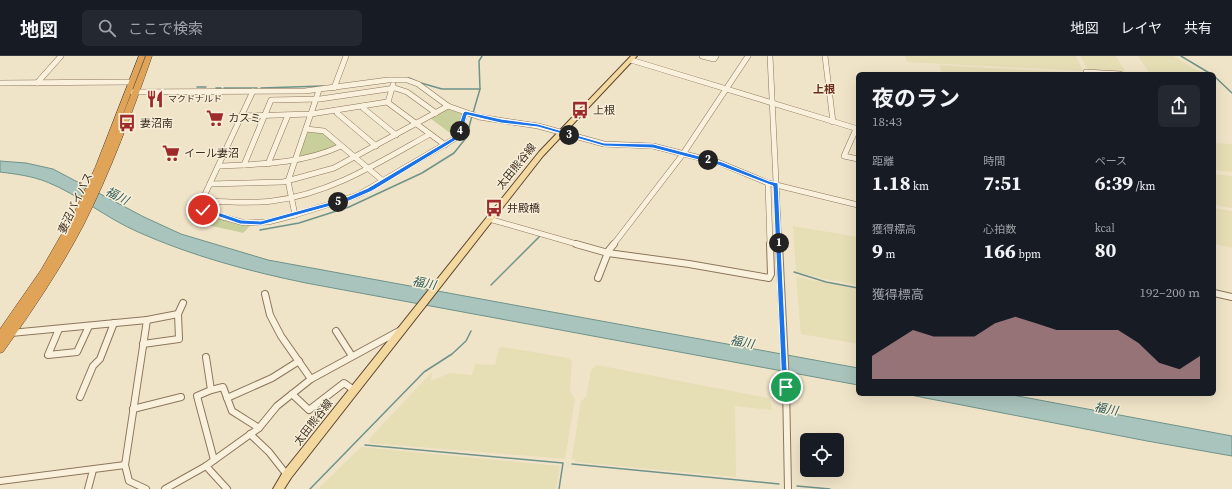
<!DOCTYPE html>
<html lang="ja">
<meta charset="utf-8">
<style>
body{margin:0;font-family:"Source Serif 4","Noto Sans JP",serif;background:#242831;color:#f1f3f6;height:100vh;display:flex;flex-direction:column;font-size:15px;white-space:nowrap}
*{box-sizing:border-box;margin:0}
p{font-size:13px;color:#9ea1a6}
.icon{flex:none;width:22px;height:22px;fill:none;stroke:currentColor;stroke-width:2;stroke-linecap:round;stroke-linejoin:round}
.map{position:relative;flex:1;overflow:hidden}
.drawer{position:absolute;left:856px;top:16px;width:360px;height:324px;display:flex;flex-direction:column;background:#171b24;border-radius:6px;box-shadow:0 4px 16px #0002}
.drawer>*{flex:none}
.tools{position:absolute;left:800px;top:377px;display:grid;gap:8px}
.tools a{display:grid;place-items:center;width:44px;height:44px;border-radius:6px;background:#171b24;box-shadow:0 4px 16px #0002;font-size:20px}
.pin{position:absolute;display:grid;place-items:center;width:34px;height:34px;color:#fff;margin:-17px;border:2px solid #fff;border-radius:50%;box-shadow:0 1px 4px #0007}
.km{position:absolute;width:20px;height:20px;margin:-10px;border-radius:50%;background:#222;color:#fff;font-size:11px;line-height:20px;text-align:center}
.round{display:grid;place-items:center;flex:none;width:42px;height:42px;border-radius:6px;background:#242831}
.overview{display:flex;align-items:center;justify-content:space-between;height:68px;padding:0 16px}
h1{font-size:22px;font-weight:700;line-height:30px}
.figures{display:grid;grid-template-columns:repeat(3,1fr);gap:6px;height:68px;padding:4px 16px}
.figures div{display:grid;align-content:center}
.figures b{font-size:20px;font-weight:700}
.figures small{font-size:11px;font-weight:400}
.figures p{font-size:11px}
.chart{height:112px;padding:8px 16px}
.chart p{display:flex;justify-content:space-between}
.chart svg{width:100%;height:72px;margin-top:4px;fill:#cc999b;opacity:.7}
header{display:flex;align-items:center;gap:24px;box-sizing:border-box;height:56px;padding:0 20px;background:#171b24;border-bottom:1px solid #363941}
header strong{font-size:19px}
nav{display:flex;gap:22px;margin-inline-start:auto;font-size:14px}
.search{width:280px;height:36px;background:#242831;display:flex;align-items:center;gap:10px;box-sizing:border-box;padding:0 14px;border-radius:6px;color:#9ea1a6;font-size:15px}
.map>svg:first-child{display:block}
.farmland{fill:#e6deb5}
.green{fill:#c9cf9b}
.water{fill:#a9c4bc;stroke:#6f938a}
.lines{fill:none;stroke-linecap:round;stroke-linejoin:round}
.stream{stroke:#6f938a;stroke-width:1.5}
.minor-far1-casing{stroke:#8d765c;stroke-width:6}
.minor-casing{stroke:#8d765c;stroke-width:8}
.major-casing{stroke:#5b4430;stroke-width:2}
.highway-casing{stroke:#5b4430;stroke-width:1}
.minor-far1{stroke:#faf1dc;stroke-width:5}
.minor{stroke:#faf1dc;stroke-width:6}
.major{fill:#f3d9a0;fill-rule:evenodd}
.highway{fill:#e0a458;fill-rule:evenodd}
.route{fill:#1a73e8;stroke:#fff}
.labels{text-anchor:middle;stroke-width:3;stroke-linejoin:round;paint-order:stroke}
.far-poi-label{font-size:9px;fill:#3d2e20;stroke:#f7eed8;text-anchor:start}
.far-quarter-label{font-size:11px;font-weight:bold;fill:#6b2e1e;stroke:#f7eed8}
.poi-label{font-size:11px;fill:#3d2e20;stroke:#f7eed8;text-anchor:start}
.street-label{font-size:11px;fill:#3d2e20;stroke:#f7eed8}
.water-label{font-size:12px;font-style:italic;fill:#2f5d5a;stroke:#f7eed8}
</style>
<header>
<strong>地図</strong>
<div class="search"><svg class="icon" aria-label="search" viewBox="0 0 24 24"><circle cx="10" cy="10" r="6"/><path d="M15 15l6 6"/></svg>ここで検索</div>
<nav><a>地図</a><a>レイヤ</a><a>共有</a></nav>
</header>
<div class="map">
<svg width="1232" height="433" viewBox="0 0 1232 433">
<rect width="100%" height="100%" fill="#f0e4c8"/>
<!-- farmland -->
<g class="farmland">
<path d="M905,0H1076L1083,15L907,6Z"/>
<path d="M1080,0H1116L1126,17L1089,15Z"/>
<path d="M1138,0H1173L1204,18H1150Z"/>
<path d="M939,9L1086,17V18H943Z"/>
<path d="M1214,87L1232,88V116L1214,114Z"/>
<path d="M1214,118L1232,120V152L1214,149Z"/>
<path d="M1214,152L1232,155V192L1214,188Z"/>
<path d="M793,170L858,181V229L825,223L796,216Z"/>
<path d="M796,221L858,233V288L801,278Z"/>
<path d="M503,291L568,302L572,305L570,335L575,343L565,403L370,387L369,383L432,316L431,325L450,317L472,319L475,308L495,309L499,292Z"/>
<path d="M597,309L768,342L770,344L772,354L735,350L736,421L576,406L572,402L581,345L586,341L591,314Z"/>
<path d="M361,391L560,410L556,433H318Z"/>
</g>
<!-- green -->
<g class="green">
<path d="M447,53L461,58L459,70L454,80L430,62Z"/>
<path d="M310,75H321L337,89V91L298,103L308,76Z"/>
<path d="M197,154L232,167L251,169L243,177C225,172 207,171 192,162Z"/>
</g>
<!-- water -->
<g class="water">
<path d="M0,105L26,107L53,113L144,161L181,178L268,204L858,312V329L306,227C248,215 192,200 138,176C106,162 79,139 47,126C32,120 16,118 0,116Z"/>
<path d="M905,338H1007L1232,380V400L1147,385Z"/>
</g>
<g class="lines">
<!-- stream -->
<g class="stream">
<path d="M1181,0L1211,18"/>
<path d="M1214,20L1232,37"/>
<path d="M391,22H409L416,25"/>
<path d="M421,27L442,33H480"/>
<path d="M197,31H206"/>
<path d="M216,32H221"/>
<path d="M224,32H257"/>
<path d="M261,32L323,30"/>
<path d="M473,57L480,33L479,5L482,0"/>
<path d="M260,174L299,167L349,151L422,117L454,97L466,82L472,60"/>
<path d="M794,216L826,226L858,232"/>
<path d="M491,229L540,180"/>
<path d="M365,389L563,407L559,433"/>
<path d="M572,408L779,428"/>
<path d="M797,430L830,433"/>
<path d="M310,433L424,316L452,298L466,285L471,275"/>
</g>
<!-- minor-far1 casing -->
<g class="minor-far1-casing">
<g id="minor-far1">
<path d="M702,0L714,3L716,0"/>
<path d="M770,0L779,189"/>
<path d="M825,0L833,66"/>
<path d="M631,4L858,73"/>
<path d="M1086,16L1120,18"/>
<path d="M0,27L132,26"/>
<path d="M37,27L61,0"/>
<path d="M334,32L346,0"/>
<path d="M253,35L199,151L219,160L245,167L268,166L295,159L358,139L454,83L460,75L465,57"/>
<path d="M132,36L305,35L388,24H407L418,28L448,50L479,61L538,70L604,88L653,90L720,107L768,127L858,149"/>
<path d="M388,46L393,29"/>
<path d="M363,50V52L396,79"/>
<path d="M336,54L337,57L376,90"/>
<path d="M241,60L311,58L387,46L445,89"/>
<path d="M306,73L324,75L383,125"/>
<path d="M856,73L844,100L858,103"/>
<path d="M268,108L288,59"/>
<path d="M244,109L271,44L320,43L395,32L407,36L436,57"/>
<path d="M219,110C261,108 302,108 341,90"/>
<path d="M768,127L770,189"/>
<path d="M210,128L283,126L334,112L448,50"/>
<path d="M202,145C225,145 249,148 272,145C330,138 380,106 430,78"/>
<path d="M295,159L288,125L319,34"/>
<path d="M489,163L580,189"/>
<path d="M613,189L683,98L748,0"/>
</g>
</g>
<!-- minor casing -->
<g class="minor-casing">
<g id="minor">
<path d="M576,188L608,197L689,208L769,222L771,218L770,188"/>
<path d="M779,188L786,329L788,433"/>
<path d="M598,222L609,194L614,188"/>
<path d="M1214,237L1232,241"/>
<path d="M265,238L270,259L281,280L311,323"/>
<path d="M147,264L178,258"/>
<path d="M59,273L48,299L77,296L89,270"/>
<path d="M336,275L352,300"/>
<path d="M11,277L147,264L125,409L129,425L146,433"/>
<path d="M143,288L179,283L178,258L183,247"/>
<path d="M206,301L211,334L223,331L232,355L259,372"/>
<path d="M211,334L197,340L214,404"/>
<path d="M292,338L309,354L344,327L354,334"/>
<path d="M80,341L93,310L100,303L114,267"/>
<path d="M227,342L272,322L299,305"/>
<path d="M133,353L181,341"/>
<path d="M250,378L269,396L287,419"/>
<path d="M206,410L227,433"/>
<path d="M0,425L125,409"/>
<path d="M88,433L93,414"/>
<path d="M165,433L206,410L259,372L277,350L311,323L401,274"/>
</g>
</g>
<!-- major casing -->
<g class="major-casing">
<path id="major" d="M631,0H637L543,100L291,422L284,433H273L283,416L539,96Z"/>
</g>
<!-- highway casing -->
<g class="highway-casing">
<path id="highway" d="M139,0H145L114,82L146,0H152C132,57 111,115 83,170C60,214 32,255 3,296L0,297V273L41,214L75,155L95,112Z"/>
</g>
<!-- minor-far1 -->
<use href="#minor-far1" class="minor-far1"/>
<!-- minor -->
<use href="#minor" class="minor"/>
<!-- major -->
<use href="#major" class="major"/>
<!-- highway -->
<use href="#highway" class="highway"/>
</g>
<!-- route -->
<path class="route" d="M465,55L501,63L538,68L604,87L653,88L722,106L769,125L778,127L788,334H783L782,331L773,130L718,109L653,92L604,90L538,71L501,67L467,59L463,74L456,84L372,135L349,145L261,169L240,168L200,154L203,151L241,164L261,165L345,142L368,132L452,82L457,74L463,57Z"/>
<!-- icons -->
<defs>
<g id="restaurant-bare" transform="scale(1.38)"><path d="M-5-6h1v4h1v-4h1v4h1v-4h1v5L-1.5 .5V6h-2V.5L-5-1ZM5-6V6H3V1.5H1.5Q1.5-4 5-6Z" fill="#9e2a2b" stroke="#f7eed8" stroke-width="2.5" paint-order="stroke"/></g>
<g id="bus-bare" transform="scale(1.38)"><path d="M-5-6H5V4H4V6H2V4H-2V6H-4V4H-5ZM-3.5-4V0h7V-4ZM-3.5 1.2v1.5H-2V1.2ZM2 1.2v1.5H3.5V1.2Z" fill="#9e2a2b" stroke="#f7eed8" stroke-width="2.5" paint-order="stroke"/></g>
<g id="supermarket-bare" transform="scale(1.38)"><path d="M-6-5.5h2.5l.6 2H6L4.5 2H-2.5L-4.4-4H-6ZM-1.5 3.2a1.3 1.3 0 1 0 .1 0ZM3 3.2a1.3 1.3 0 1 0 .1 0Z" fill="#9e2a2b" stroke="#f7eed8" stroke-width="2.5" paint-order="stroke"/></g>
</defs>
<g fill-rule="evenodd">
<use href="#restaurant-bare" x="155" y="43"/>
<use href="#bus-bare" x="580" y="54"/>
<use href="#supermarket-bare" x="215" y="62"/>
<use href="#bus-bare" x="127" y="67"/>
<use href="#supermarket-bare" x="171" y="97"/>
<use href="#bus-bare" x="494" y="152"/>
</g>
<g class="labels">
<!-- far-poi labels -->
<g class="far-poi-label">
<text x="168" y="46">マクドナルド</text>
</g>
<!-- far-quarter labels -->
<g class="far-quarter-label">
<text x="824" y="37">上根</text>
</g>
<!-- poi labels -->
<g class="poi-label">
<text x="593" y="58">上根</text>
<text x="228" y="66">カスミ</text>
<text x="140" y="71">妻沼南</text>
<text x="184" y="101">イール妻沼</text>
<text x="507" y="156">井殿橋</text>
</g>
<!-- street labels -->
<g class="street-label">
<text transform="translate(516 110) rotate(-51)" y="4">太田熊谷線</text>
<text transform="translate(75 147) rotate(-65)" y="4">妻沼バイパス</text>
<text transform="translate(313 366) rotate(-52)" y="4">太田熊谷線</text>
</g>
<!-- water labels -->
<g class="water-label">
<text transform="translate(117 140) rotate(27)" y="4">福川</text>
<text transform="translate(424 227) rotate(11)" y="4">福川</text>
<text transform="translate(742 286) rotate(11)" y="4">福川</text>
<text transform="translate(1106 353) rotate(10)" y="4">福川</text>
</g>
</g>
</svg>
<div class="tools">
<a><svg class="icon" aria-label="locate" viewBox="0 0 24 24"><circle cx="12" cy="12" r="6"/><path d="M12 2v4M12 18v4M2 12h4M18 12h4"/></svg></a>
</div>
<div class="pin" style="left:786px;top:331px;background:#1e9e55"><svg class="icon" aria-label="arrive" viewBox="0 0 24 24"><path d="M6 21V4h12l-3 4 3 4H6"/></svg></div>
<div class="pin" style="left:203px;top:154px;background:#d93025"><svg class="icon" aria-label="check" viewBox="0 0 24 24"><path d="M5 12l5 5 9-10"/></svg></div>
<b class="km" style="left:779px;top:187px">1</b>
<b class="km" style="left:708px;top:104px">2</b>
<b class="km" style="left:569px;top:79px">3</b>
<b class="km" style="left:460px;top:75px">4</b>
<b class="km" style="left:338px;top:146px">5</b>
<section class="drawer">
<div class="overview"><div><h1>夜のラン</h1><p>18:43</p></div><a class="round"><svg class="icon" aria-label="share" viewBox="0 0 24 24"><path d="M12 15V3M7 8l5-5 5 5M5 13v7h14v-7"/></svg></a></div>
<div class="figures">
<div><p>距離</p><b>1.18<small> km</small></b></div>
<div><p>時間</p><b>7:51</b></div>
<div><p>ペース</p><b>6:39<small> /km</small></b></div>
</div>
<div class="figures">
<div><p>獲得標高</p><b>9<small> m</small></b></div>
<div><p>心拍数</p><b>166<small> bpm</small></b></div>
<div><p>kcal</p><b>80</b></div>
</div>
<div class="chart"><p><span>獲得標高</span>192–200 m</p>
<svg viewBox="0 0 160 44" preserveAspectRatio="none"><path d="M0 44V30L10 22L20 14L30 18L40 18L50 18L60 10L70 6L80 10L90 14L100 14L110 14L120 14L130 22L140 34L150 38L160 30V44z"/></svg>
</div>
</section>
</div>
